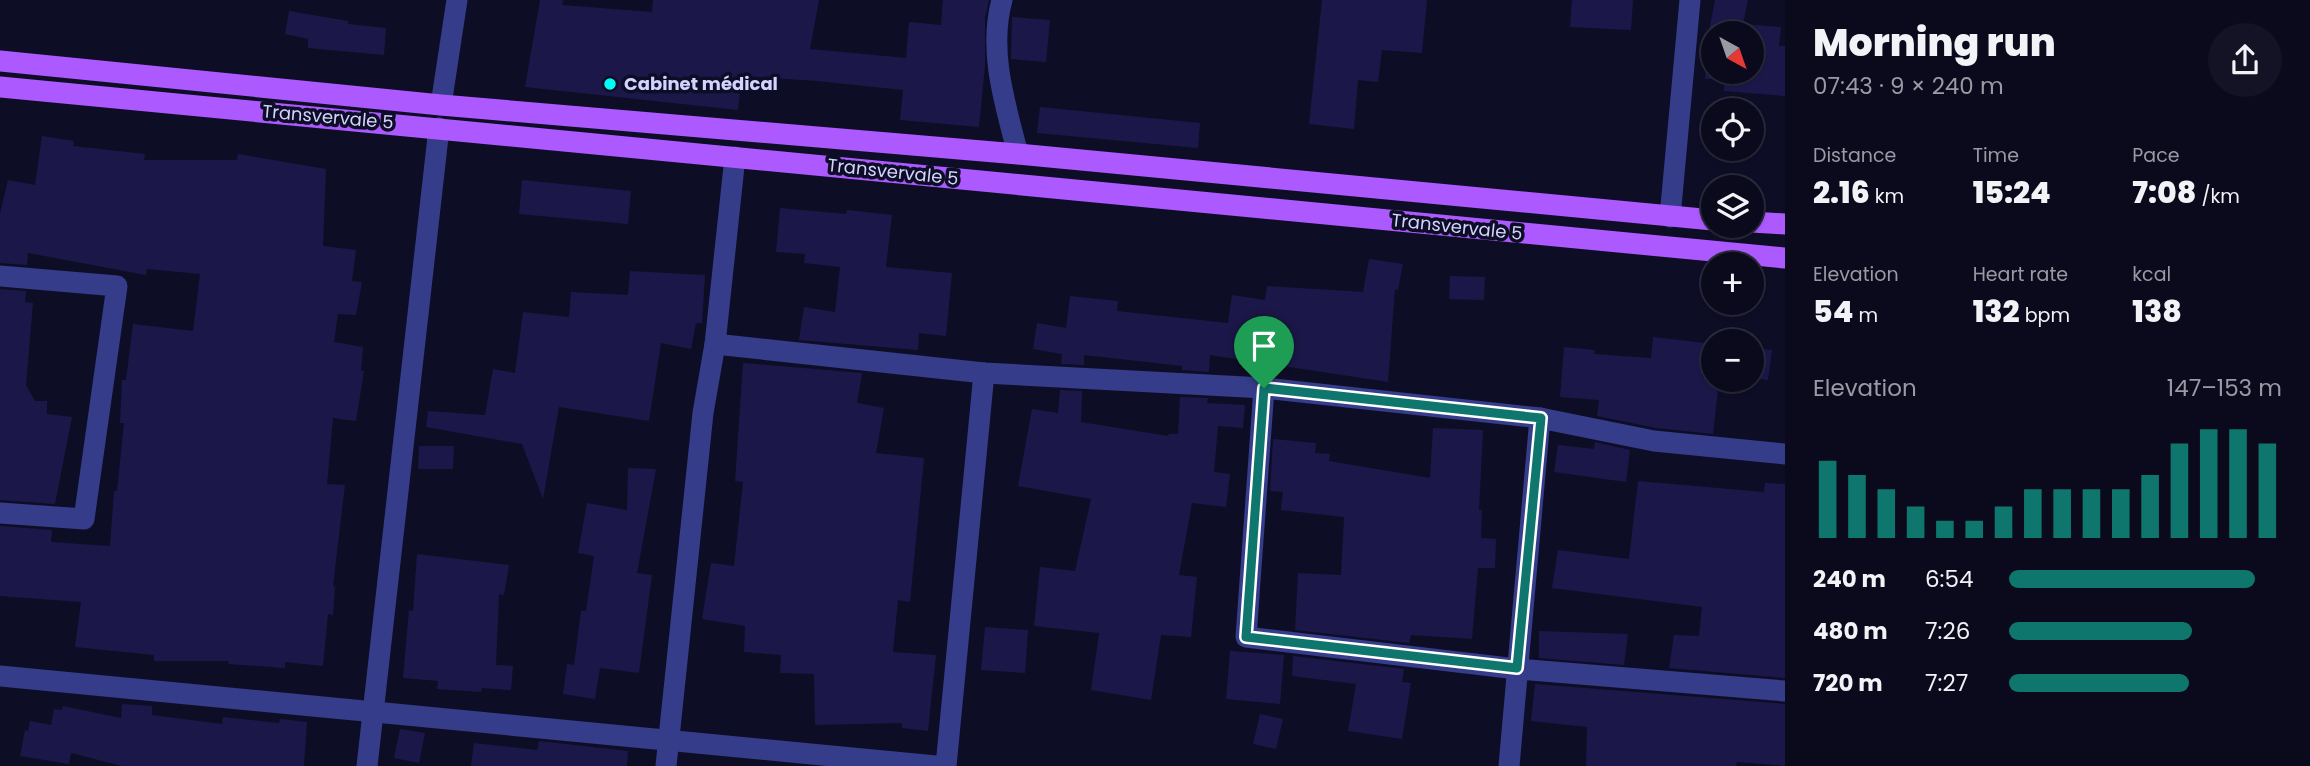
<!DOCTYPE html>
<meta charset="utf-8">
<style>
body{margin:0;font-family:Poppins,sans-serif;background:#131325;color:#f1f3f6;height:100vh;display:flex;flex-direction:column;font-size:26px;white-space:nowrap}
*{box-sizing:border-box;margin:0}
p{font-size:23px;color:#999aa3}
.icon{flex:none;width:38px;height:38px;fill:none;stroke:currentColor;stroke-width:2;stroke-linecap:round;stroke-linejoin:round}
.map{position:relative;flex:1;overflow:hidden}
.sheet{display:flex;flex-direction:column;background:#0a0a1c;width:525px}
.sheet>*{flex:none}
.needle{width:46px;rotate:140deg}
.controls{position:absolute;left:1701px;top:21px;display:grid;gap:14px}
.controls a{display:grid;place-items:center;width:63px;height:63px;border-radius:50%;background:#0a0a1c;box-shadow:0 2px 5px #0004,0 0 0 2px #2a2b3b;font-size:35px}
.pin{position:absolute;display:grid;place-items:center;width:60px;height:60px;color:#fff;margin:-72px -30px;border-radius:50% 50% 50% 0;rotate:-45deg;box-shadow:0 0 7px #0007}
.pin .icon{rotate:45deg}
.round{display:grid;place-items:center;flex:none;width:74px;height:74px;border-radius:37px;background:#131325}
.overview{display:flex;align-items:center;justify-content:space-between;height:119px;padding:0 28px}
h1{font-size:38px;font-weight:800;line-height:52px}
.figures{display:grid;grid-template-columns:repeat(3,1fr);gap:10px;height:119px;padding:7px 28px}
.figures div{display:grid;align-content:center}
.figures b{font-size:30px;font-weight:800}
.figures small{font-size:19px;font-weight:400}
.figures p{font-size:19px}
.chart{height:196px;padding:14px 28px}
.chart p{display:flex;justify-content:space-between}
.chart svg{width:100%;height:126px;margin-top:7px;stroke:#0f766e;stroke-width:6}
ul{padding:0 28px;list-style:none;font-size:23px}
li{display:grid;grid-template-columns:112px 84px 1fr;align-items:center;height:52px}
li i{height:18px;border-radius:9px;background:#0f766e}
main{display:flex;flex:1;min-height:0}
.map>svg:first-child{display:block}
.building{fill:#1b1849;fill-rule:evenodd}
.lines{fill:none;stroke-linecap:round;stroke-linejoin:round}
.minor{stroke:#353c89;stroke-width:21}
.major{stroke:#ac5aff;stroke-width:21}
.route-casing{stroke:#fff;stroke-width:14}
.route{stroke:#0f766e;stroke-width:9}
.poi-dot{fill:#00fef6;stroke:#0e0d26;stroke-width:2.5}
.labels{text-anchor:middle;stroke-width:7;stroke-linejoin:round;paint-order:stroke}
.poi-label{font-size:18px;font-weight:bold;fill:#d3d3ff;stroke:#0e0d26;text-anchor:start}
.street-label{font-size:18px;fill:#d3d3ff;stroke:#0e0d26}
</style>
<main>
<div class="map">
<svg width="1785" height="766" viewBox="0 0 1785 766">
<rect width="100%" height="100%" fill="#0e0d26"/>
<!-- building -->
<g class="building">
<path d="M540,0H563L562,5L652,12L653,0H819L810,49L906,58L909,22L941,25L943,0H989L985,18V65L979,127L900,120L903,90L817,81L742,76L738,110L525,87Z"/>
<path d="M1322,0H1427L1422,53L1382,50L1378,82L1358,80L1354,129L1309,124Z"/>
<path d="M1572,0H1633L1631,30L1570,27Z"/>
<path d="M1715,0H1748L1743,24L1781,27L1779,46H1785V96L1724,91L1725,79H1705L1706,47ZM1713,33H1752V72H1713Z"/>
<path d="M289,11L348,21V24L386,28L384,55L308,48V39L285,34Z"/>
<path d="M1012,17L1050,20L1046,62L1011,59Z"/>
<path d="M1040,107L1200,123L1198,148L1037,133Z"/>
<path d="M42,136L74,141L73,146L145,154L144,160H237L238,154L326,169L323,246L356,250L352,281L362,282L356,315L338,314L334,342L363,347L361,371H364L356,421L333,418L327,484L345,485L333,586H335L333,615L328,614L323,666L285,662V668L228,664L229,661H154V655L75,647L81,602L0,596V526L52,530L51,542L110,546L114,491H117L124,423H120L122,380H126L133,324L193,331L200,274L147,269L146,275L28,253L27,265L0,263V214L8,180L35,185Z"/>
<path d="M522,180L631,191L628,224L519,214Z"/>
<path d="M780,208L846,214L847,210L892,215L886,267L952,273L946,336L919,333L918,350L799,340L804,307L835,312L840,267L804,263L805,254L776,252Z"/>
<path d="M1369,259L1403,264L1398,290L1395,289L1388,382L1210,355L1209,372L1182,370V366L1084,355V365L1061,364L1062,354L1033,349L1037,323L1066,328L1070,296L1118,301L1117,311L1228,323L1232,295L1265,300L1267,286L1363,292Z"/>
<path d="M630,271L705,275L702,323H696L691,349L661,343L649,421L559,407L543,499L522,444L426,427L428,411L485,415L493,369L515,373L523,312L569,317L571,292L628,295Z"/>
<path d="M1450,276L1485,277L1484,300L1449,299Z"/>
<path d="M0,289L26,291L25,302L33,303L26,385L35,401H47V414L72,417L55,504L0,500Z"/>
<path d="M1653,337L1713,344V380H1719L1713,434L1656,428L1597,416L1599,400L1560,397L1564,347L1595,350L1594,354L1651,358Z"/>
<path d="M1752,348L1772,350L1768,380L1752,378Z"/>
<path d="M743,363L862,373L857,403L884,408L876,453L924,458L910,602L898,600L893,652L936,655L928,731L902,728V723L815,725L814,674L780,673L781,655L744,652L745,626L702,619L711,563L734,566L743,482L735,481Z"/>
<path d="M1060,390L1082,391L1081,422L1168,436L1169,434H1178L1180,397L1208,398L1207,403L1245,405L1243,428L1218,426L1214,472L1230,474L1226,507L1192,503L1179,575L1197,577L1191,637L1161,635L1151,700L1091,690L1099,633L1034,626L1040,567L1075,571L1091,499L1018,486L1032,409L1058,413Z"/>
<path d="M1433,428L1483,430L1479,510H1482L1481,538L1496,539L1495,568H1478L1472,639L1411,635L1409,643L1295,630L1298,573L1341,575L1344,517L1281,510L1283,492L1270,491L1273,439L1316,443L1315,453L1330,454L1329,461L1430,478Z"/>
<path d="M1595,442L1630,450L1626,482L1554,472L1558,445L1594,449Z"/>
<path d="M419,446H454L453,469H418Z"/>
<path d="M628,468L656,469L637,573L652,575L639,673L600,668L595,699L563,694L567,664L574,665L581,611H586L594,556L578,553L587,503L627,510Z"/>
<path d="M1638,481L1764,492L1765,483L1785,484V678L1669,668L1674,635L1699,636L1702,607L1552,588L1558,550L1629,559Z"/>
<path d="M417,554L509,565L504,595L499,594L496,665L513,666L511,690L482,688L481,692L437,689L438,681L403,678L409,610L413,611Z"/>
<path d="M985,627L1028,630L1025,673L981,670Z"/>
<path d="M1539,631L1628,634L1624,665L1539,658Z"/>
<path d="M1230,651L1284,655L1280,704L1226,699Z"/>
<path d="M1293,656L1404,669L1402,682L1411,683L1402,739L1348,731L1356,684L1292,676Z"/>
<path d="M1535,684L1785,704V766L1737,762L1736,766H1586L1587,727L1531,721Z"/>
<path d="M122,704L152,706V715L222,724L223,717L279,723L280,719L307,722L304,766H122L71,753L69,764L20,756L25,730L28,731L30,721L51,725L54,709L62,710L63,706L121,718Z"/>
<path d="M1260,714L1283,719L1276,749L1253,744Z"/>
<path d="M400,729L425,733L419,763L394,758Z"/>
<path d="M539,741L628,751L627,766H471L474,743L537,750Z"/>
</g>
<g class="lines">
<!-- minor -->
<g class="minor">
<path d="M1002,0C988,51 1005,104 1018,154"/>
<path d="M441,105L457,0"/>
<path d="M735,157L715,344L984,373L1264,388L1540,418L1654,441L1785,454"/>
<path d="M1670,217L1690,0"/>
<path d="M0,276L117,286L84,519L0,513"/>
<path d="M1264,388L1246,637L1517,669L1785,691"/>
<path d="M0,676L936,766"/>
<path d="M367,766L439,128"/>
<path d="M666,766L703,413L715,344"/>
<path d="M946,766L984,373"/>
<path d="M1509,766L1540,418"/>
</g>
<!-- major -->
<g class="major">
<path d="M0,61L441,105L1018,154L1713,220"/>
<path d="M0,87L1785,258"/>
<path d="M1752,222L1785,224"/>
</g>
</g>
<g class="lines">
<!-- route casing -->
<g class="route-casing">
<path id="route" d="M1264,388L1541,418L1517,668L1246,637Z"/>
</g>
<!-- route -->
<use href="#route" class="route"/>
</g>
<!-- markers -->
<circle class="poi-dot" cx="610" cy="84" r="7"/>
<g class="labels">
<!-- poi labels -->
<g class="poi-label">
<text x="624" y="90">Cabinet médical</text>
</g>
<!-- street labels -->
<g class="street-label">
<text transform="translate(328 117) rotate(5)" y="6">Transvervale 5</text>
<text transform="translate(893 172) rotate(6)" y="6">Transvervale 5</text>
<text transform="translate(1457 227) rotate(6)" y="6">Transvervale 5</text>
</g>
</g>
</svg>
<div class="controls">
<a><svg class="needle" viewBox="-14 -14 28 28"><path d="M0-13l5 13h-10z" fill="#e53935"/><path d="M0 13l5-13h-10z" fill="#999aa3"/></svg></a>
<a><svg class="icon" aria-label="locate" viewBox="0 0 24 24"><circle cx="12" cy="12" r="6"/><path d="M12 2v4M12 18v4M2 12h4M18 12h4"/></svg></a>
<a><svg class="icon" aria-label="layers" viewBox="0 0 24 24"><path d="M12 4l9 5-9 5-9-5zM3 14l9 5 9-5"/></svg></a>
<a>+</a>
<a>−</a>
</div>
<div class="pin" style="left:1264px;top:388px;background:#1e9e55"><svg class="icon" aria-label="arrive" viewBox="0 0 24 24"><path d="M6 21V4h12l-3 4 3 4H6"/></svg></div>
</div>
<section class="sheet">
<div class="overview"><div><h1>Morning run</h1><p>07:43 · 9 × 240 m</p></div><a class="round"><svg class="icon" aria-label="share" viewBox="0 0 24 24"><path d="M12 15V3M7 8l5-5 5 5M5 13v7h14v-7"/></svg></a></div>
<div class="figures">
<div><p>Distance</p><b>2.16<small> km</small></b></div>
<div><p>Time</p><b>15:24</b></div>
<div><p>Pace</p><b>7:08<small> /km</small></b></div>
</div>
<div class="figures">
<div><p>Elevation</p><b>54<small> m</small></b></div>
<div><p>Heart rate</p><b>132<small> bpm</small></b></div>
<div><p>kcal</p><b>138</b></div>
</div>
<div class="chart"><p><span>Elevation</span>147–153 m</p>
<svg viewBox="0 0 160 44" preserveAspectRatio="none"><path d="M5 44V17M15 44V22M25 44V27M35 44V33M45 44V38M55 44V38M65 44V33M75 44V27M85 44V27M95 44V27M105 44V27M115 44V22M125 44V11M135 44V6M145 44V6M155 44V11"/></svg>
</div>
<ul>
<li><b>240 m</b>6:54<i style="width:90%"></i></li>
<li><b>480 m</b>7:26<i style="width:67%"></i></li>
<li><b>720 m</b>7:27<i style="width:66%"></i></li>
</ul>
</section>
</main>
